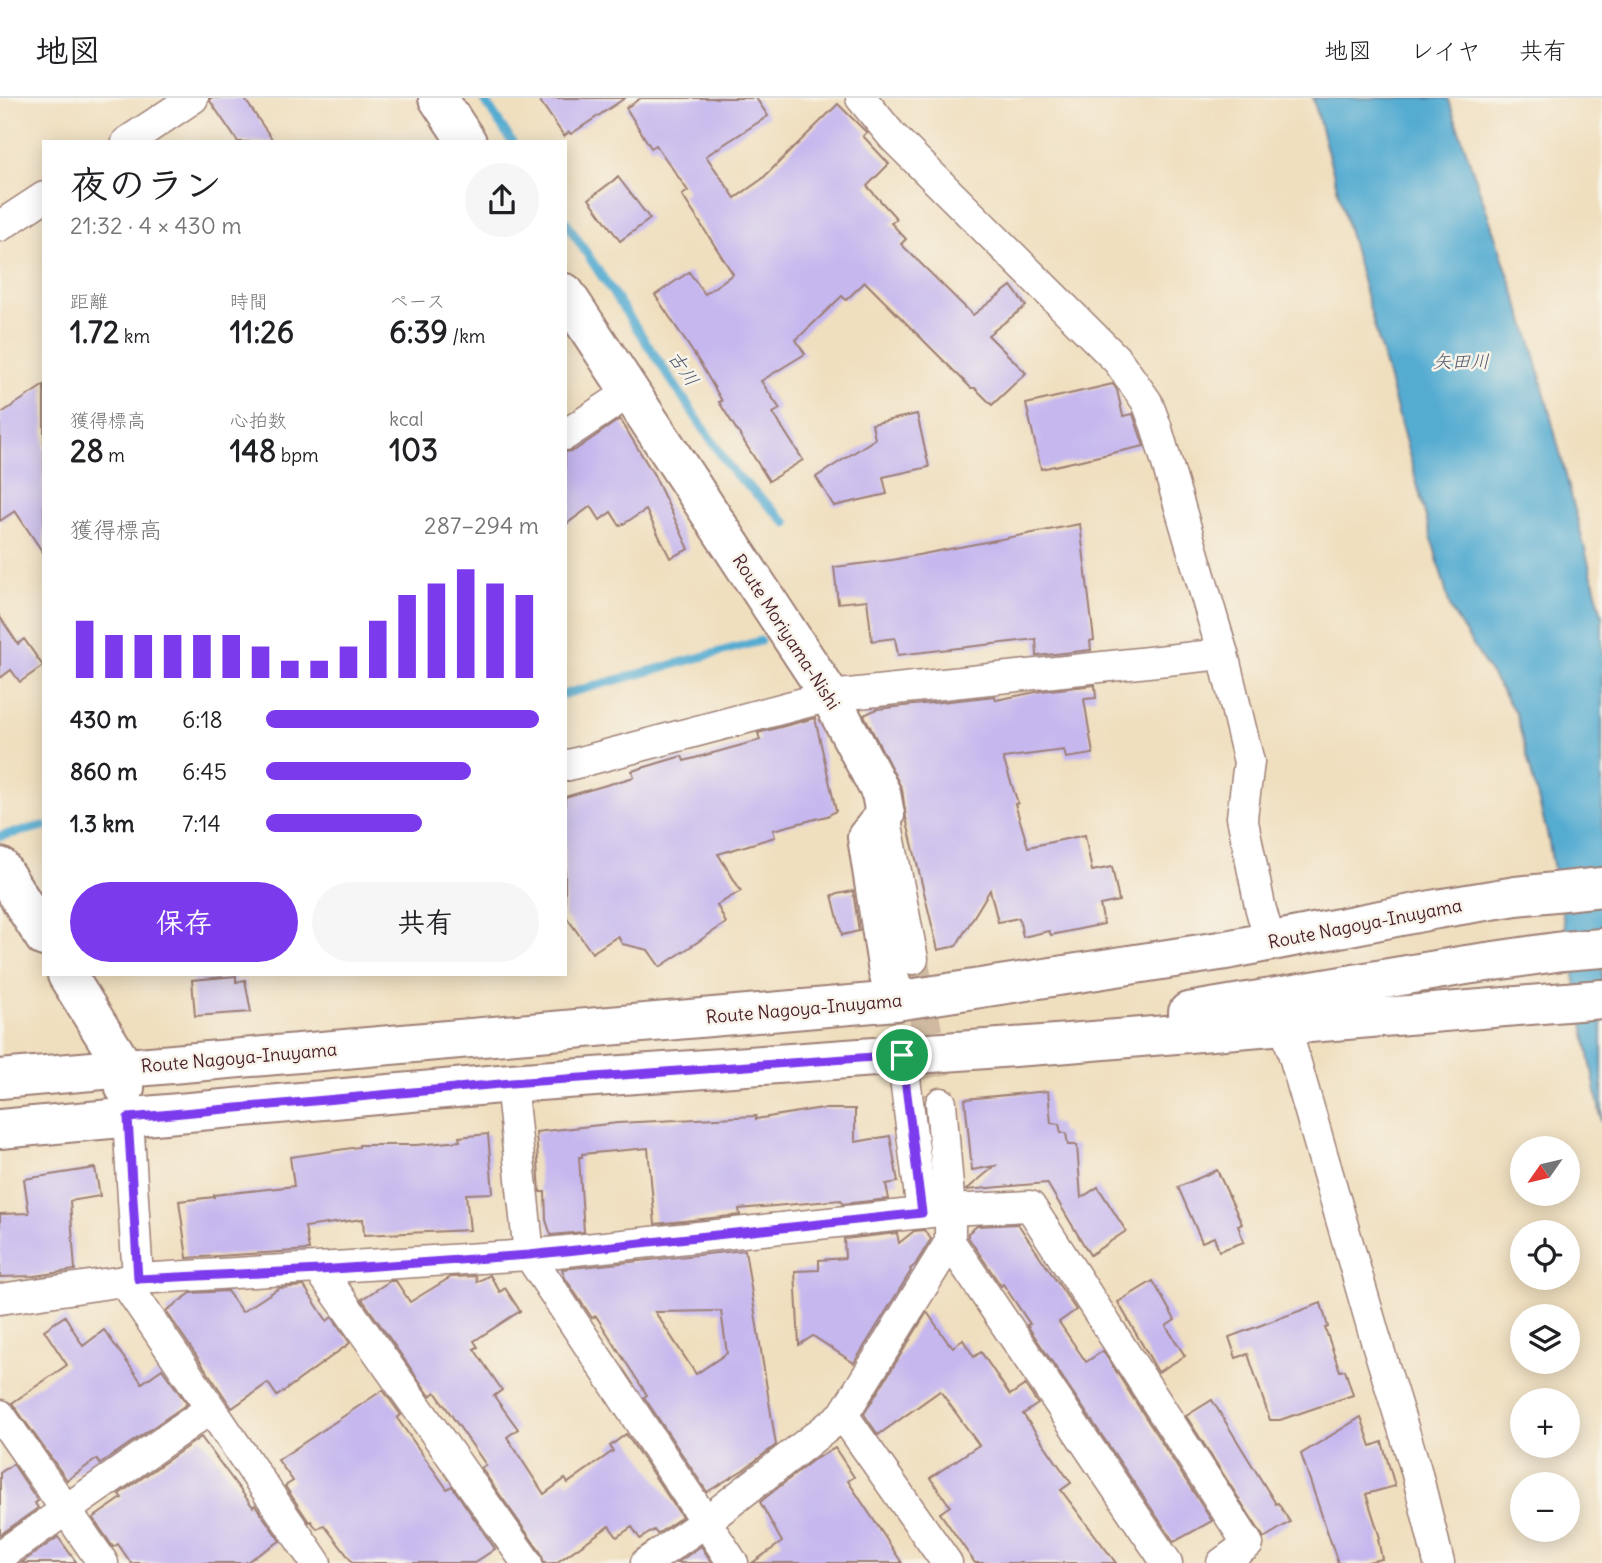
<!DOCTYPE html>
<html lang="ja">
<meta charset="utf-8">
<style>
body{margin:0;font-family:Delius,"Klee One",sans-serif;background:#f6f6f6;color:#202124;height:100vh;display:flex;flex-direction:column;font-size:26px;white-space:nowrap}
*{box-sizing:border-box;margin:0}
p{font-size:23px;color:#757577}
.icon{flex:none;width:38px;height:38px;fill:none;stroke:currentColor;stroke-width:2;stroke-linecap:round;stroke-linejoin:round}
.map{position:relative;flex:1;overflow:hidden}
.sheet{position:absolute;left:42px;top:42px;width:525px;height:836px;display:flex;flex-direction:column;background:#fff;border-radius:0px;box-shadow:0 4px 18px #0003}
.sheet>*{flex:none}
.needle{width:46px;rotate:236deg}
.fabs{position:absolute;left:1510px;top:1038px;display:grid;gap:14px}
.fabs a{display:grid;place-items:center;width:70px;height:70px;border-radius:50%;background:#fff;box-shadow:0 4px 18px #0003;font-size:35px}
.pin{position:absolute;display:grid;place-items:center;width:60px;height:60px;color:#fff;margin:-30px;border:4px solid #fff;border-radius:50%;box-shadow:0 2px 7px #0007}
.round{display:grid;place-items:center;flex:none;width:74px;height:74px;border-radius:37px;background:#f6f6f6}
.head{display:flex;align-items:center;justify-content:space-between;height:119px;padding:0 28px}
h1{font-size:38px;font-weight:700;line-height:52px}
.figures{display:grid;grid-template-columns:repeat(3,1fr);gap:10px;height:119px;padding:7px 28px}
.figures div{display:grid;align-content:center}
.figures b{font-size:30px;font-weight:700}
.figures small{font-size:19px;font-weight:400}
.figures p{font-size:19px}
.chart{height:196px;padding:14px 28px}
.chart p{display:flex;justify-content:space-between}
.chart svg{width:100%;height:126px;margin-top:7px;stroke:#7c3aed;stroke-width:6}
.button{display:flex;gap:14px;margin-top:auto;padding:14px 28px}
.button a{flex:1;height:80px;border-radius:42px;background:#7c3aed;color:#fff;font-size:28px;font-weight:700;line-height:80px;text-align:center}
.button a+a{background:#f6f6f6;color:#202124}
ul{padding:0 28px;list-style:none;font-size:23px}
li{display:grid;grid-template-columns:112px 84px 1fr;align-items:center;height:52px}
li i{height:18px;border-radius:9px;background:#7c3aed}
header{display:flex;align-items:center;gap:42px;box-sizing:border-box;height:98px;padding:0 35px;background:#fff;border-bottom:2px solid #e0e0e0}
header strong{font-size:33px}
nav{display:flex;gap:38px;margin-inline-start:auto;font-size:24px}
.map>svg:first-child{display:block}
.water{fill:#54acd1;stroke:#4f667e;stroke-width:2}
.lines{fill:none;stroke-linecap:round;stroke-linejoin:round}
.stream{stroke:#54acd1;stroke-width:9}
.building{fill:#c6b7ee;fill-rule:evenodd}
.street-tunnel{stroke:#cfb9a1;stroke-width:30;stroke-dasharray:30 15;stroke-linecap:butt}
.street-casing{stroke:#9d7f75;stroke-width:33}
.secondary-casing{stroke:#9d7f75;stroke-width:42}
.street{stroke:#fff;stroke-width:30}
.secondary{stroke:#fff;stroke-width:38}
.route-casing{stroke:#fff;stroke-width:14}
.route{stroke:#7c3aed;stroke-width:9}
.labels{text-anchor:middle;stroke-width:5;stroke-linejoin:round;paint-order:stroke}
.street-label{font-size:18px;fill:#4a1f2b;stroke:#f7f3e8}
.water-label{font-size:19px;font-style:italic;fill:#4e576d;stroke:#f7f3e8}
</style>
<header>
<strong>地図</strong>
<nav><a>地図</a><a>レイヤ</a><a>共有</a></nav>
</header>
<div class="map">
<svg width="1602" height="1465" viewBox="0 0 1602 1465">
<rect width="100%" height="100%" fill="#f7f3e8"/>
<filter id="ink" filterUnits="userSpaceOnUse"><feTurbulence type="fractalNoise" baseFrequency=".0143" numOctaves="2"/><feDisplacementMap in="SourceGraphic" scale="14" xChannelSelector="R" yChannelSelector="G"/><feConvolveMatrix kernelMatrix="1 2 1 2 8 2 1 2 1" color-interpolation-filters="sRGB"/></filter>
<filter id="wash" filterUnits="userSpaceOnUse"><feTurbulence type="fractalNoise" baseFrequency=".00686" numOctaves="4" result="noise"/><feDisplacementMap in="SourceGraphic" scale="28" xChannelSelector="R" yChannelSelector="G"/><feGaussianBlur stdDeviation="1.57" result="paint"/><feColorMatrix in="noise" values="0 0 0 0 0 0 0 0 0 0 0 0 0 0 0 0 0 1.4 0 .05"/><feComposite in="paint" operator="in"/></filter>
<g filter="url(#wash)">
<rect width="100%" height="100%" fill="#f0dfbf"/>
<!-- water -->
<path class="water" d="M1313,0H1448L1531,243L1602,517V1025L1547,735L1516,616L1451,512Z"/>
<g class="lines">
<!-- stream -->
<g class="stream">
<path d="M483,0L512,44"/>
<path d="M565,123L732,373L787,425"/>
<path d="M565,596L760,543"/>
<path d="M0,738L44,728"/>
</g>
</g>
<g id="blocks">
<!-- building -->
<g class="building">
<path d="M210,0H244L274,44H238L210,3Z"/>
<path d="M538,0H625L571,36L569,34L564,38Z"/>
<path d="M641,0H756L768,18L706,58L735,100L762,81L838,6L865,33L867,34L863,38L889,66L867,88L897,121L891,125L906,141L901,146L973,217L1011,188L1026,208L988,237L1026,275L992,307L975,290H971L865,184L846,202L842,198L796,242L805,256L761,283L780,311L773,315L803,362L769,383L719,304L722,303L700,265L655,197L689,174L705,196L733,176L682,97L688,93L656,47L651,50L626,10Z"/>
<path d="M618,79L650,121L620,143L589,101Z"/>
<path d="M1113,286L1117,292L1123,318L1133,316L1144,348L1041,371L1026,306Z"/>
<path d="M44,287V456L15,413L0,423V316Z"/>
<path d="M917,316L929,369L883,379L887,396L834,408L816,379L875,341L872,326Z"/>
<path d="M620,321L654,377L689,451L670,460L646,412L620,428L611,414L600,422L591,408L565,427V354L575,352Z"/>
<path d="M1080,426L1094,542L1090,543L1091,552L1037,558L1036,541L898,557L895,540L872,543L867,502L838,505L834,469L892,462Z"/>
<path d="M0,519L18,546L24,541L43,568L20,584L11,572L0,580Z"/>
<path d="M1095,587L1096,600L1084,601L1093,656L1066,660L1064,652L1003,660L1018,705L1015,706L1028,749L1085,737L1092,773L1112,769L1119,803L1100,807L1104,826L1051,837L1049,833L1023,839L1019,820L998,824L990,792L956,848L938,852L906,720L902,691L864,617L877,611L995,598L996,602L1041,593Z"/>
<path d="M815,620L836,713L827,718L773,732L775,739L718,756L741,793L717,807L726,825L660,869L648,852L622,846L618,838L592,855L565,817V699L634,679L632,673L682,658L684,663L760,642L758,635Z"/>
<path d="M853,793L859,833L842,837L832,797Z"/>
<path d="M236,878V884L245,882L251,914L195,918L192,882Z"/>
<path d="M1048,993L1051,1025L1059,1026L1061,1035H1066L1068,1047H1077L1081,1100L1098,1089L1126,1133L1090,1157L1047,1085L966,1092L995,1068L972,1072L965,1001Z"/>
<path d="M816,1011H855V1044L890,1038L898,1084L886,1086L889,1101L842,1106L841,1102L739,1111L740,1117L655,1126L648,1050L582,1056V1059H579L584,1134L551,1137L546,1122L545,1094H540L536,1034L618,1025L756,1018V1021Z"/>
<path d="M488,1036L493,1095L466,1096L470,1132L364,1137L363,1121L305,1129L309,1152L187,1160L179,1103L214,1099V1097L294,1088L290,1059L359,1049V1047H416L460,1043L459,1039Z"/>
<path d="M95,1070L100,1098L70,1103L75,1172L34,1178L0,1179V1116L29,1115L24,1081Z"/>
<path d="M1217,1072L1242,1126L1238,1128L1244,1144L1219,1153L1214,1139L1202,1144L1178,1089Z"/>
<path d="M1018,1126L1076,1212L1059,1224L1086,1264L1103,1253L1212,1423L1174,1444L1027,1227L1030,1226L1003,1186L1001,1188L968,1139V1135L977,1128Z"/>
<path d="M924,1132L931,1141L915,1167L910,1171L911,1173L854,1265L813,1238L799,1247L795,1173L819,1172V1162L845,1160L844,1141L897,1135L899,1145L914,1133Z"/>
<path d="M745,1152L776,1347L743,1372L707,1394L644,1299L647,1297L596,1218L592,1220L565,1180L562,1171ZM721,1213L727,1255L696,1276L655,1214Z"/>
<path d="M490,1177L500,1194L505,1190L520,1213L474,1243L478,1249L474,1251L502,1292L494,1298L518,1331L507,1339L544,1396L565,1381L568,1385L613,1353L610,1348L626,1336L682,1419L657,1436L654,1432L640,1441L632,1429L617,1439L609,1428L556,1465H544L541,1455L481,1370L486,1367L435,1294L430,1298L362,1201L390,1183H396L410,1204L451,1179L476,1178L477,1184Z"/>
<path d="M1153,1183L1175,1222L1166,1228L1185,1258L1158,1274L1118,1204Z"/>
<path d="M304,1188L327,1223L332,1219L350,1245L277,1298L268,1285L232,1310L166,1213L191,1195L227,1193L242,1214L279,1190Z"/>
<path d="M1321,1205L1328,1229L1325,1230L1340,1273L1345,1272L1353,1297L1280,1322H1270L1248,1256L1236,1260L1229,1239Z"/>
<path d="M927,1214L949,1246L950,1245L953,1249L963,1242L974,1259L981,1254L1010,1297L1025,1287L1038,1306L1023,1316L1071,1385L1061,1392L1116,1465H975L940,1415L950,1408L930,1380L979,1347L940,1293L878,1337L864,1316Z"/>
<path d="M65,1218L83,1248L104,1232L142,1285L162,1271L187,1306L100,1366L97,1361L67,1382L12,1305L67,1267L44,1232Z"/>
<path d="M383,1292L401,1317L397,1320L447,1391L452,1388L495,1451L474,1465H353L324,1427L317,1431L311,1423L309,1424L285,1388L293,1383L278,1362Z"/>
<path d="M1212,1302L1276,1406L1278,1405L1290,1424L1264,1440L1186,1318Z"/>
<path d="M1361,1319L1371,1348L1382,1344L1395,1388L1366,1396L1380,1440L1378,1441L1382,1461L1363,1465H1338L1301,1356Z"/>
<path d="M201,1339L253,1409L255,1407L280,1443L245,1465H131L118,1446L113,1449L93,1420L122,1400L119,1396Z"/>
<path d="M835,1350L854,1379L848,1383L902,1465H752L782,1444L760,1404L813,1362Z"/>
<path d="M13,1366L38,1403L35,1405L38,1410L0,1437V1375Z"/>
<path d="M58,1439L77,1465H21Z"/>
<path d="M701,1448L712,1465H677Z"/>
</g>
</g>
</g>
<g filter="url(#ink)">
<use href="#blocks" fill-opacity="0" stroke="#9d7f75" stroke-width="2"/>
<g class="lines">
<!-- street-tunnel -->
<path class="street-tunnel" d="M913,861L941,1005"/>
<!-- street casing -->
<g class="street-casing">
<g id="street">
<path d="M861,0L893,39L1118,263L1147,304L1156,328L1223,556L1249,664L1242,719L1260,808L1270,844"/>
<path d="M127,44L193,0"/>
<path d="M0,128L44,99"/>
<path d="M565,337L630,294"/>
<path d="M565,668L830,598L1223,556"/>
<path d="M885,717L913,861"/>
<path d="M1285,927L1375,1239L1416,1372L1439,1465"/>
<path d="M902,957L922,1115"/>
<path d="M511,985L529,1157L733,1465"/>
<path d="M128,1020L138,1181"/>
<path d="M950,1144L1167,1465"/>
<path d="M320,1172L527,1465"/>
<path d="M124,1183L316,1465"/>
<path d="M0,1201L138,1181L529,1157L950,1112L1030,1108L1248,1446L1222,1465"/>
<path d="M0,1317L103,1465"/>
<path d="M843,1317L947,1465"/>
<path d="M0,1458L210,1311"/>
<path d="M646,1465L705,1424L843,1317L950,1144V1112L941,1005"/>
</g>
</g>
<!-- secondary casing -->
<g class="secondary-casing">
<g id="secondary">
<path d="M438,0L467,44"/>
<path d="M565,195L830,598L881,695L885,717L867,739L888,874L896,903"/>
<path d="M0,769L44,839"/>
<path d="M67,877L124,969L125,990"/>
<path d="M1188,914L1466,867L1563,853L1602,850"/>
<path d="M0,981L896,903L1226,852L1437,811L1516,798L1602,789"/>
<path d="M0,1031L511,985L1056,946L1602,901"/>
</g>
</g>
<!-- street -->
<use href="#street" class="street"/>
<!-- secondary -->
<use href="#secondary" class="secondary"/>
</g>
</g>
<g class="lines" filter="url(#ink)">
<!-- route casing -->
<g class="route-casing">
<path id="route" d="M902,957L922,1115L529,1157L320,1172L138,1181L128,1020L511,985Z"/>
</g>
<!-- route -->
<use href="#route" class="route"/>
</g>
<g class="labels">
<!-- street labels -->
<g class="street-label">
<text transform="translate(786 534) rotate(57)" y="6">Route Moriyama-Nishi</text>
<text transform="translate(1365 826) rotate(-11)" y="6">Route Nagoya-Inuyama</text>
<text transform="translate(804 911) rotate(-5)" y="6">Route Nagoya-Inuyama</text>
<text transform="translate(239 960) rotate(-5)" y="6">Route Nagoya-Inuyama</text>
</g>
<!-- water labels -->
<g class="water-label">
<text x="1461" y="270">矢田川</text>
<text transform="translate(684 270) rotate(56)" y="7">古川</text>
</g>
</g>
</svg>
<div class="fabs">
<a><svg class="needle" viewBox="-14 -14 28 28"><path d="M0-13l5 13h-10z" fill="#e53935"/><path d="M0 13l5-13h-10z" fill="#757577"/></svg></a>
<a><svg class="icon" aria-label="locate" viewBox="0 0 24 24"><circle cx="12" cy="12" r="6"/><path d="M12 2v4M12 18v4M2 12h4M18 12h4"/></svg></a>
<a><svg class="icon" aria-label="layers" viewBox="0 0 24 24"><path d="M12 4l9 5-9 5-9-5zM3 14l9 5 9-5"/></svg></a>
<a>+</a>
<a>−</a>
</div>
<div class="pin" style="left:902px;top:957px;background:#1e9e55"><svg class="icon" aria-label="arrive" viewBox="0 0 24 24"><path d="M6 21V4h12l-3 4 3 4H6"/></svg></div>
<section class="sheet">
<div class="head"><div><h1>夜のラン</h1><p>21:32 · 4 × 430 m</p></div><a class="round"><svg class="icon" aria-label="share" viewBox="0 0 24 24"><path d="M12 15V3M7 8l5-5 5 5M5 13v7h14v-7"/></svg></a></div>
<div class="figures">
<div><p>距離</p><b>1.72<small> km</small></b></div>
<div><p>時間</p><b>11:26</b></div>
<div><p>ペース</p><b>6:39<small> /km</small></b></div>
</div>
<div class="figures">
<div><p>獲得標高</p><b>28<small> m</small></b></div>
<div><p>心拍数</p><b>148<small> bpm</small></b></div>
<div><p>kcal</p><b>103</b></div>
</div>
<div class="chart"><p><span>獲得標高</span>287–294 m</p>
<svg viewBox="0 0 160 44" preserveAspectRatio="none"><path d="M5 44V24M15 44V29M25 44V29M35 44V29M45 44V29M55 44V29M65 44V33M75 44V38M85 44V38M95 44V33M105 44V24M115 44V15M125 44V11M135 44V6M145 44V11M155 44V15"/></svg>
</div>
<ul>
<li><b>430 m</b>6:18<i style="width:100%"></i></li>
<li><b>860 m</b>6:45<i style="width:75%"></i></li>
<li><b>1.3 km</b>7:14<i style="width:57%"></i></li>
</ul>
<div class="button"><a>保存</a><a>共有</a></div>
</section>
</div>
